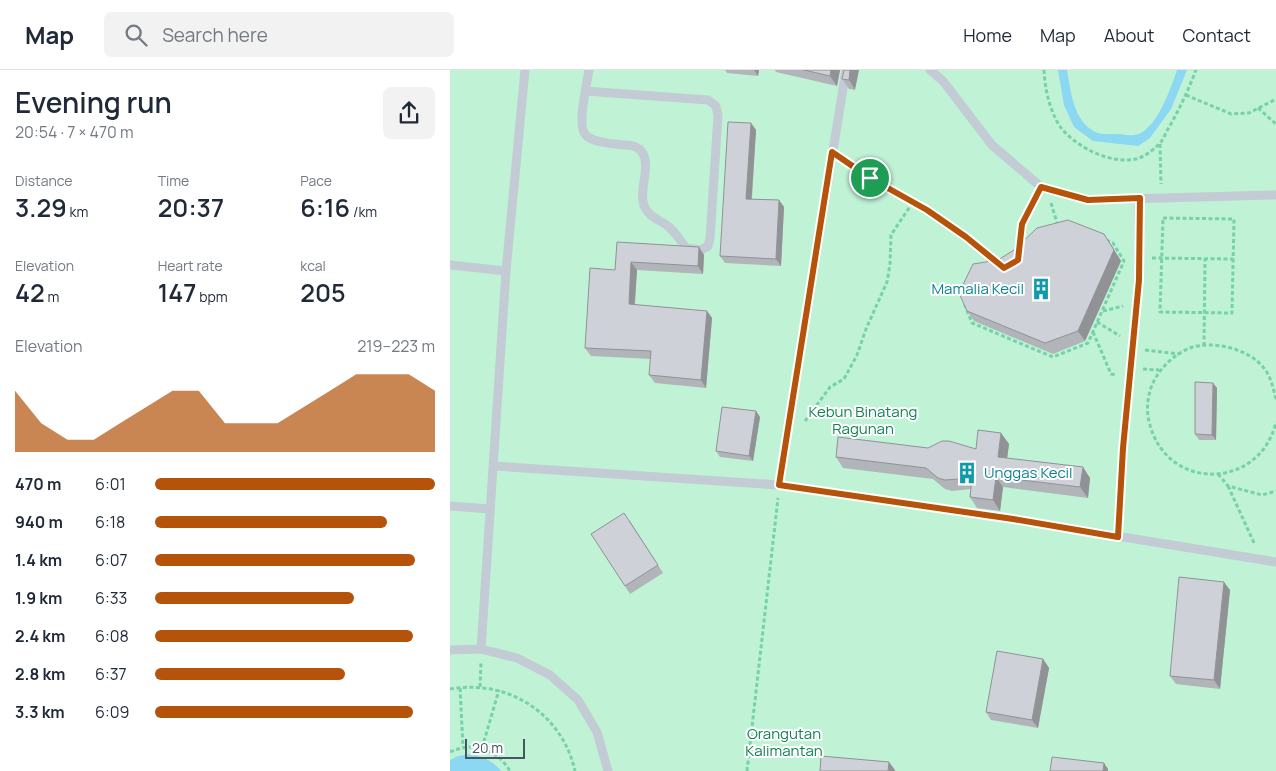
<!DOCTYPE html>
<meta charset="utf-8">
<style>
body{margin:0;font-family:Manrope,sans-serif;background:#f2f2f3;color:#1f2937;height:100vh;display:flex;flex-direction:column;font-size:19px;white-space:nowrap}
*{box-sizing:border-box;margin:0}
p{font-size:16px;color:#747a83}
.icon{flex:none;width:28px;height:28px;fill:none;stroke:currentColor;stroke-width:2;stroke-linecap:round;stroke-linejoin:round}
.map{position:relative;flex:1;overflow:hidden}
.panel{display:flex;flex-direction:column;background:#fff;width:450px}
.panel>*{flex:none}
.scale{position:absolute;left:15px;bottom:12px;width:60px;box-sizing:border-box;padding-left:5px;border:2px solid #495461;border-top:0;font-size:14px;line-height:18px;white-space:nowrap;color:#495461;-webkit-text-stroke:4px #fff;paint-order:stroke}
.pin{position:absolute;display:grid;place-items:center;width:42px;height:42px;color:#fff;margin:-21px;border:2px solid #fff;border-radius:50%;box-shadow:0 1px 5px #0007}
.round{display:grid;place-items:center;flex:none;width:52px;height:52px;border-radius:8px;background:#f2f2f3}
.headline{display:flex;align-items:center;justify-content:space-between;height:85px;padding:0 15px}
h1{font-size:28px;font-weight:600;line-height:38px}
.metrics{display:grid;grid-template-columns:repeat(3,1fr);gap:8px;height:85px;padding:5px 15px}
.metrics div{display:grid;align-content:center}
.metrics b{font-size:25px;font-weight:600}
.metrics small{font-size:14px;font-weight:400}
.metrics p{font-size:14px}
.chart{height:140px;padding:10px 15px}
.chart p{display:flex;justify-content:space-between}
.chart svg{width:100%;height:90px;margin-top:5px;fill:#b45309;opacity:.7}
ul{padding:0 15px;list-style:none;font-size:16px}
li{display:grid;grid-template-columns:80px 60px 1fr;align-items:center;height:38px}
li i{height:12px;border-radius:6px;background:#b45309}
header{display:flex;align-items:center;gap:30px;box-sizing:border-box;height:70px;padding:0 25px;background:#fff;border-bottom:1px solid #e0e1e3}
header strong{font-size:24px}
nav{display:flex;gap:28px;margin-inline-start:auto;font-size:18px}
.search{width:350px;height:45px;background:#f2f2f3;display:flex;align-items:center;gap:12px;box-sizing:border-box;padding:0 18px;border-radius:8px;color:#747a83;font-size:19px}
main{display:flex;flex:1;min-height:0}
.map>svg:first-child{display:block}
.green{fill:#c0f2d6}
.water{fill:#8cd7f1}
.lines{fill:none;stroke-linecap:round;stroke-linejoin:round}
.path{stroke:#76d2a9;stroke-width:3;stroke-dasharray:4 2.5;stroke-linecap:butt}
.service{stroke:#c3ccd4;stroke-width:9}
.wall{fill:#b1b4b9}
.shaded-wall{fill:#909296}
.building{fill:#ced1d7;stroke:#909296}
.route-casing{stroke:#fff;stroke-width:10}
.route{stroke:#b45309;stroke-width:6}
.labels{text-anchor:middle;stroke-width:4;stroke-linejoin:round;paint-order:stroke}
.culture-label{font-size:15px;fill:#0d838f;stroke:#fff;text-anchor:end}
.park-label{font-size:15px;fill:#138250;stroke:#fff}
</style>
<header>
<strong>Map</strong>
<div class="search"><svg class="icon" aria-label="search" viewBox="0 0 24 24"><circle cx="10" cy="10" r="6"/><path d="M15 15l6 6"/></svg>Search here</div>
<nav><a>Home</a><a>Map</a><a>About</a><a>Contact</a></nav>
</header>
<main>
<section class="panel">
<div class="headline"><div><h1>Evening run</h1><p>20:54 · 7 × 470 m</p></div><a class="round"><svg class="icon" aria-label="share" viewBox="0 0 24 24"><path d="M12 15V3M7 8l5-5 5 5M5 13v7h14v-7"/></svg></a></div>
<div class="metrics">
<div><p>Distance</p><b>3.29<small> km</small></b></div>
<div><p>Time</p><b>20:37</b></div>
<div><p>Pace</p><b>6:16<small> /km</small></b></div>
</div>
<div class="metrics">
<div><p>Elevation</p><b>42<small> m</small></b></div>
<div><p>Heart rate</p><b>147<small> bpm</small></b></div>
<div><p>kcal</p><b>205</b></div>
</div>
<div class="chart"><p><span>Elevation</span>219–223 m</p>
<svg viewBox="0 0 160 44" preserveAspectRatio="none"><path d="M0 44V14L10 30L20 38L30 38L40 30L50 22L60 14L70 14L80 30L90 30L100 30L110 22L120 14L130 6L140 6L150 6L160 14V44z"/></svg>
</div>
<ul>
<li><b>470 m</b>6:01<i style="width:100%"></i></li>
<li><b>940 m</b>6:18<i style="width:83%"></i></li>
<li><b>1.4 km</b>6:07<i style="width:93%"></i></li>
<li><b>1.9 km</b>6:33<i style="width:71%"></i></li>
<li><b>2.4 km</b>6:08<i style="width:92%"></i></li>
<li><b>2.8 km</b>6:37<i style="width:68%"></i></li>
<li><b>3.3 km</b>6:09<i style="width:92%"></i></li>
</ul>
</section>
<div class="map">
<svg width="826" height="701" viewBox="0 0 826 701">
<rect width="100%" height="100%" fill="#f4f2f2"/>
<!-- green -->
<rect class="green" x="0" y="0" width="826" height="701"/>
<!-- water -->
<g class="water">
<path d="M608,0H617C621,22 623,50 645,62C651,65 661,64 668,64C677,65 687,67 694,61C710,49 721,18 727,0H737L721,39L700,68L688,76L643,71L624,57L614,35Z"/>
<path d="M21,684C34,687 43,691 51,701H0V690L8,686Z"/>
</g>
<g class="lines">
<!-- path -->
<g class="path">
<path d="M594,0C595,19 599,38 609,55C623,76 661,95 686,89C694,87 702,81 708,75C713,71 715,64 718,59C729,40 738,21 746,0"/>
<path d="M736,25L781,44L799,43L826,29"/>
<path d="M808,38L826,54"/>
<path d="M710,74L711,114"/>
<path d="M395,91C421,108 450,123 477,140C502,155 525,174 547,192"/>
<path d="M601,133L608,156"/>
<path d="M713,148L784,149L782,243L710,242Z"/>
<path d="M626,158L663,173L674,191L638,273L603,287L522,253L514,233L529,202L553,199L570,189L594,166Z"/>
<path d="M570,177L572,154L585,129"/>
<path d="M702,188L783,189"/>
<path d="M653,241L673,236"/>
<path d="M647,252L670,266"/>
<path d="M643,262L661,304L667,305"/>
<path d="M754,276L755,189"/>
<path d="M695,280L729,284"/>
<path d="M693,299L709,300"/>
<path d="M826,329C823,318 821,306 813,297C798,279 766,271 743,277C725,283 710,297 702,315C697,328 696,342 700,355C718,422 810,420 826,352"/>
<path d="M355,351L380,317L394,309L407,285L416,259L437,212L440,194L441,165L463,132"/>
<path d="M768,404L778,416L812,425L826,421"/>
<path d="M778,416L805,475"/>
<path d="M30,617L31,592"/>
<path d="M10,618L13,677"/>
<path d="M0,619C58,609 112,643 125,701"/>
<path d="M32,678L49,620"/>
<path d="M0,682C24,671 47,679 60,701"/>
<path d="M297,701L328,428"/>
</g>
<!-- service -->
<g class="service">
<path d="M480,0L493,11L542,75L591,117L638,130L826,125"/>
<path d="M135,21L258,30L266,36L268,45L260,169L258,176L251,180L236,178C231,171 226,163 219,157C212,151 199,147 195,138C187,121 202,97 192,82C188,76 181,75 175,75C165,74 141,73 135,64C127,55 137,13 139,0"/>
<path d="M0,195L56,201"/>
<path d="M44,396L329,415L563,449L826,492"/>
<path d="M329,415L396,0"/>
<path d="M0,436L40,439"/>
<path d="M668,467L673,378L689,210V128"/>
<path d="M31,579L56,201L75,0"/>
<path d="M0,580L31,579L67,588L100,605L128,630L147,662L158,701"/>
</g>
</g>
<!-- wall -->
<g class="wall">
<path d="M275,0H309L308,6L277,3Z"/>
<path d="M325,0H390L387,16L326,2Z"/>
<path d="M394,0L405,20L399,19L392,9Z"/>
<path d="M301,53L306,60L302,129L329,130L334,137L331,196L275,193L270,186Z"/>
<path d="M167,172L249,177L254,185L253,204L187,200L185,235L257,241L262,248L256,318L205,313L199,305L201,289L141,286L135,278L165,200Z"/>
<path d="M661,175L671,191L635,271L603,284L524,251L517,241Z"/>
<path d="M763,313L767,318L766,370H749L745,364Z"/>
<path d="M310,347L303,391L270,387L266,381Z"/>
<path d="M551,363L559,374L557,388L640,408L638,428L553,417L550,441L527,438L520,427L521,419L502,421L495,419L483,409L393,398L386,387L478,378L526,379Z"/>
<path d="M180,451L213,503L180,524L175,516Z"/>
<path d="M780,520L770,619L726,614L720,606Z"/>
<path d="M593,589L599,598L588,658L541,650L536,642Z"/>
</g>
<!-- shaded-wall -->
<g class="shaded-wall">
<path d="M304,0H309L308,6Z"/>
<path d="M381,0H390L387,16L380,6Z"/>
<path d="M400,0H409L405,20L399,10Z"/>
<path d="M301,53L306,60L301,136L296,129Z"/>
<path d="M329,130L334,137L331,196L326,189Z"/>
<path d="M654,164L671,191L635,271L628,261Z"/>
<path d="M249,177L254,185L253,204L248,196Z"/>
<path d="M181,192L187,200L184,242L179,234Z"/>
<path d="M257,241L262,248L256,318L251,310Z"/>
<path d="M763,313L767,318L766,370L762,365Z"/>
<path d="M306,341L310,347L303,391L299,386Z"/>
<path d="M551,363L559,374L556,397L548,387Z"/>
<path d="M633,397L640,408L638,428L630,417Z"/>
<path d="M546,407L553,417L550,441L543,430Z"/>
<path d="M774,512L780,520L770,619L764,610Z"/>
<path d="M593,589L599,598L588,658L582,650Z"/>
<path d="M439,692L445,700V701H438Z"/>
<path d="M654,693L658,699V701H653Z"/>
</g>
<!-- building -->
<g class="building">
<path d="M354,0H381L380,6Z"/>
<path d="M394,0H400L399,10L392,9Z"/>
<path d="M278,52L301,53L296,129L329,130L326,189L270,186Z"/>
<path d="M618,150L654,164L664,180L628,261L595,273L517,241L509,223L523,194L548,190L564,180L587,158Z"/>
<path d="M167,172L249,177L248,196L181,192L179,234L257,241L251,310L199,305L201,281L135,278L140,198L165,200Z"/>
<path d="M745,312L763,313L762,365L745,364Z"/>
<path d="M272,337L306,341L299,386L266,381Z"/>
<path d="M528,360L551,363L548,387L633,397L630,417L546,407L543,430L520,427L522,408L495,410L488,408L476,398L386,387L388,367L478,378L492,371H499L526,379Z"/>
<path d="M174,443L208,495L175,516L141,464Z"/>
<path d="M729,507L774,512L764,610L720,606Z"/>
<path d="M547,581L593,589L582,650L536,642Z"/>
<path d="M371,686L439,692L438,701H370Z"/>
<path d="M602,687L654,693L653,701H600Z"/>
</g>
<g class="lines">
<!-- route casing -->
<g class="route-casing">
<path id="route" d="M382,82L420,108L477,140L516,167L554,198L568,190L572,154L591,117L638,130L690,128L689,210L673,378L668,467L563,449L329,415Z"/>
</g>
<!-- route -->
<use href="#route" class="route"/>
</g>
<!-- icons -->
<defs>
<g id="building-bare" transform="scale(1.725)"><path d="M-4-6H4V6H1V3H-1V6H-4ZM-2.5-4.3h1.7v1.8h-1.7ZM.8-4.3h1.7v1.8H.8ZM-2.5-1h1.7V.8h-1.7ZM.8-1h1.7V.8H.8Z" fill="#0f9aa8" stroke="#fff" stroke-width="2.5" paint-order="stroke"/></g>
</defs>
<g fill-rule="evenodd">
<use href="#building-bare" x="591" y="219"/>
<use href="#building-bare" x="517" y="403"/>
</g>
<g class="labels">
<!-- culture labels -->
<g class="culture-label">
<text x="574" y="224">Mamalia Kecil</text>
<text x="534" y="408" text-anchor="start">Unggas Kecil</text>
</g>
<!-- park labels -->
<g class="park-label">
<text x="413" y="347">Kebun Binatang<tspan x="413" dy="17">Ragunan</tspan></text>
<text x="334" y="669">Orangutan<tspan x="334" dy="17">Kalimantan</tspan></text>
</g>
</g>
</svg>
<div class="scale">20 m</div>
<div class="pin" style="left:420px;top:108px;background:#1e9e55"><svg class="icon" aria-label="arrive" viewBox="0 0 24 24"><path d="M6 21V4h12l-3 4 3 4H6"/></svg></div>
</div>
</main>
